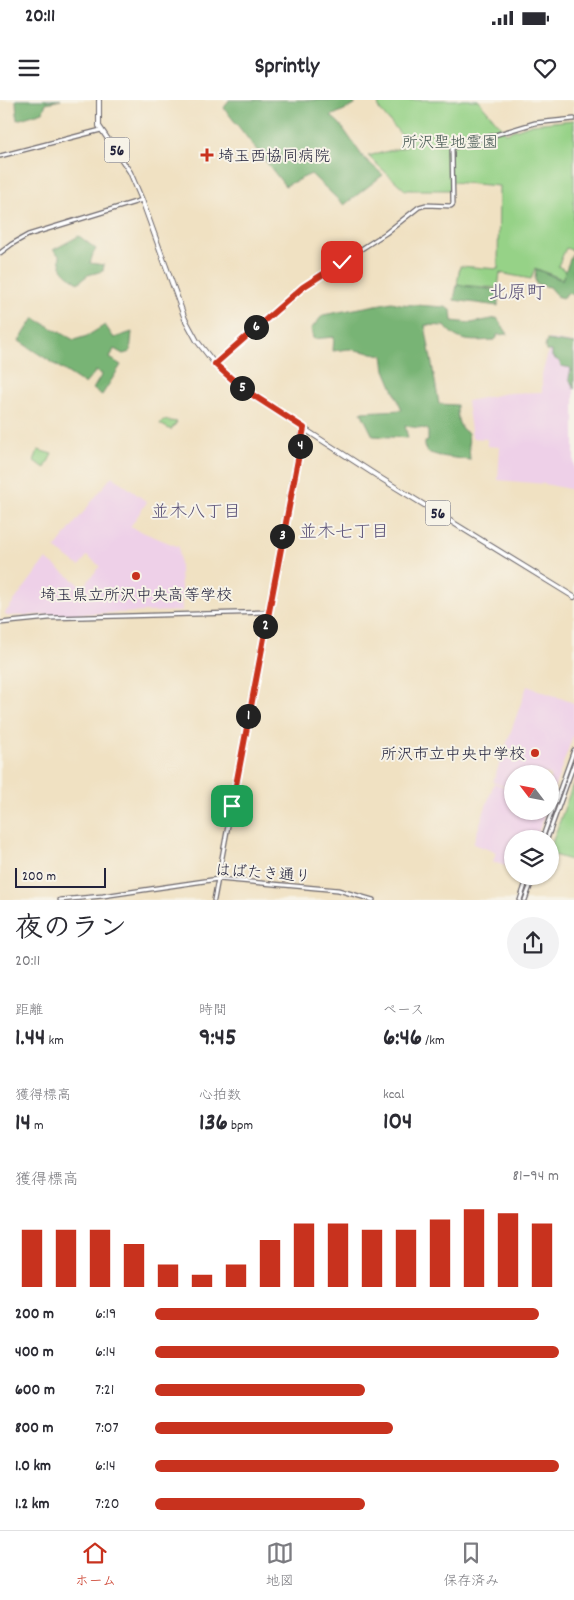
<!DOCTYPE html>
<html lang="ja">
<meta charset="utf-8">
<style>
body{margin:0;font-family:Dekko,"Klee One",sans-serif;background:#f2f2f3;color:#2b2b33;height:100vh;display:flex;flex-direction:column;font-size:19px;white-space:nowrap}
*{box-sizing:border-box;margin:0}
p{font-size:16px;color:#7c7c81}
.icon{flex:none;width:28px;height:28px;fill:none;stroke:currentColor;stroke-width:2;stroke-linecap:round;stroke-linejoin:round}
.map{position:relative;height:800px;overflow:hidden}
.drawer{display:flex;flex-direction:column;background:#fff;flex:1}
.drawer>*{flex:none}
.needle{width:32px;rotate:302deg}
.buttons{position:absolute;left:504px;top:665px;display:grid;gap:10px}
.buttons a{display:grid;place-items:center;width:55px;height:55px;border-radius:50%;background:#fff;box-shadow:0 1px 4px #0004;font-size:25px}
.scale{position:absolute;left:15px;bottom:12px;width:91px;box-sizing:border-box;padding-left:5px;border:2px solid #22223b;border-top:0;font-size:14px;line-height:18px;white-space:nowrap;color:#22223b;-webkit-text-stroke:4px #f7f3e8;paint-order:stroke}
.pin{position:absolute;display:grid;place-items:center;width:42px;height:42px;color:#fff;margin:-21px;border-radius:10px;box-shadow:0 2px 8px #0006}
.km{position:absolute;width:25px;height:25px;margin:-12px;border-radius:50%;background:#222;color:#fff;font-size:14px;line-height:25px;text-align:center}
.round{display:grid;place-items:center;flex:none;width:52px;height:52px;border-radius:26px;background:#f2f2f3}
.overview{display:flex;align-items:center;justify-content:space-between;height:85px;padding:0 15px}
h1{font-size:28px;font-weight:700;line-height:38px}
.stats{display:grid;grid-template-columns:repeat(3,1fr);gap:8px;height:85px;padding:5px 15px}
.stats div{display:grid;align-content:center}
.stats b{font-size:25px;font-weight:700}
.stats small{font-size:14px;font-weight:400}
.stats p{font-size:14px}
.chart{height:140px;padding:10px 15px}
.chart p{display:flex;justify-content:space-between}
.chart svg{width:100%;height:90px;margin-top:5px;stroke:#c8321e;stroke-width:6}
ul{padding:0 15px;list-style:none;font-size:16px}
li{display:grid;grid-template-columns:80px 60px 1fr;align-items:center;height:38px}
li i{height:12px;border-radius:6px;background:#c8321e}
.status{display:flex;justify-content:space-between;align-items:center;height:35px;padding:0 25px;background:#fff;direction:ltr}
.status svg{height:14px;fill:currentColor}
header{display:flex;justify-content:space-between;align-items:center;height:65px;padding:0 15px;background:#fff;font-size:22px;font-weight:700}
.dock{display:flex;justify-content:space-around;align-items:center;height:70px;border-top:1px solid #e1e1e2;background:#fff;font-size:14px;color:#7c7c81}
.dock a{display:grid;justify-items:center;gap:2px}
.dock .active{color:#c8321e}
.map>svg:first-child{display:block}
.built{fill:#eed0e8}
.green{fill:#96d287;stroke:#5c7a61}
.forest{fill:#78b474;stroke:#4d6b58}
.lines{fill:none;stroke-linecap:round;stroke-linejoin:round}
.tertiary-casing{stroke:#6a656a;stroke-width:5.5}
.primary-casing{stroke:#6a656a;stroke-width:6}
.tertiary{stroke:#fff;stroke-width:3}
.primary{stroke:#fff;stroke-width:4}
.route-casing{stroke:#fff;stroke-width:10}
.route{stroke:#c8321e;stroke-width:6}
.poi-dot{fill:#c8321e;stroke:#f7f3e8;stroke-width:2}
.labels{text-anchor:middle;stroke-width:4;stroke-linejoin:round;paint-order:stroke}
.shield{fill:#f7f3e8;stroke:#62616f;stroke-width:1}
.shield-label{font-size:15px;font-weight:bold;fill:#22223b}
.park-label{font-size:16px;fill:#455752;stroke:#f7f3e8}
.poi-label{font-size:16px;fill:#22223b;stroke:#f7f3e8;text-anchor:start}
.street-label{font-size:16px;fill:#22223b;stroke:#f7f3e8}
.neighbourhood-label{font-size:18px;fill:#595077;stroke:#f7f3e8}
.quarter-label{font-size:19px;fill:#595077;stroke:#f7f3e8}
</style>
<div class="status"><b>20:11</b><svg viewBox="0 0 49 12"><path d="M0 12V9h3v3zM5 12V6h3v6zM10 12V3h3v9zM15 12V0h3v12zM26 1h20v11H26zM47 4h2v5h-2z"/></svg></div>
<header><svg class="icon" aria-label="menu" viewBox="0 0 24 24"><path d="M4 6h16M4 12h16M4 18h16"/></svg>Sprintly<svg class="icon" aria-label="heart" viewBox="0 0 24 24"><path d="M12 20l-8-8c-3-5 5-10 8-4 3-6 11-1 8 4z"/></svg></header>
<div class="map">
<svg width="574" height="800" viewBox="0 0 574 800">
<rect width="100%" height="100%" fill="#f7f3e8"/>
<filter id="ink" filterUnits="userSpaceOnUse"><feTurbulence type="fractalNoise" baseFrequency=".02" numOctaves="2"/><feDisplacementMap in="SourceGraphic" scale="10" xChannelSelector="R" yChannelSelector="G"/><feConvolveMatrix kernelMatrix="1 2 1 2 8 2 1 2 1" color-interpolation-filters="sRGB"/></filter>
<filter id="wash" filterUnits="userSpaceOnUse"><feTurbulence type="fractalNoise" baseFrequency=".0096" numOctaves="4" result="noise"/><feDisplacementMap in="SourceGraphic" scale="20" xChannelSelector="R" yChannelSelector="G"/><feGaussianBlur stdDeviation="1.12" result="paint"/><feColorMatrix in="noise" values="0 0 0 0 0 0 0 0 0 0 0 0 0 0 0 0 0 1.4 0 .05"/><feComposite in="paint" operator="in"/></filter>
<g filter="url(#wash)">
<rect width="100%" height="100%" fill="#f0e1c2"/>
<!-- built -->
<g class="built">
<path d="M549,239L574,243V390L545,384L498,380L500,347L487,346V339L472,338L467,301L507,293L542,292V274L548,253Z"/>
<path d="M112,376L147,402L130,427L179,447L182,511L6,516L5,513L46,459L83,487L100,466L87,456L79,466L55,448Z"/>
<path d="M527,586L574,603V633L550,700V674H512V689L493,682Z"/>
<path d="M494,683L512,690V711H546L536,739H512V768L493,762L496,752L473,744Z"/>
</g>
<!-- green -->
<g class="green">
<path d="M378,0H478L506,33L532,24L574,20V151L566,148L558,166L566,171L562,179L535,168L531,179L500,173L498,188L457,185L460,166L498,169L499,86L451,82L450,90H405L368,56L405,47L409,44L379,9Z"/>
<path d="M163,320L177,322L171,330L160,324Z"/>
<path d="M38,350L52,354L45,368L34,361Z"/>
<path d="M573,684H574V761L550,754V749Z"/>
</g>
<!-- forest -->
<g class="forest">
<path d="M16,0H61L46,3L43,12L17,20Z"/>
<path d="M229,0H354L355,5L331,16L340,24L363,57L383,75L344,105L311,74L285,86L224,8Z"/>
<path d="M79,136L96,149L93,154L90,163L104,165L103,171L88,175L78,183C68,175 58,170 60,156L53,150Z"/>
<path d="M572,154H574V195L568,193L562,198L557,196L549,187L536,184L535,179L536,169L562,180Z"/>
<path d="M457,185L498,190V206L454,200Z"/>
<path d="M392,202L400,204L445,207L451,210L452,221L471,223L497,218L508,234L497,235V238L494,240C474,241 458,244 445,226L425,225L439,304L457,305C457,315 457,328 468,333L470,360L440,356L427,352L425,347V342L428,341V329L405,326L408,338L373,336L361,312L402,310L385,270L383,255L349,249L333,251L334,237L313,239L311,229L323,215Z"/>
<path d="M34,218L74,240L87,236L105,225L114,238L132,232L130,252L123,254L114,249L110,258L121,265L102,295L93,289L102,274L96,271L85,284L19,241Z"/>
<path d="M547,240L574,244L573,252L574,254V289L569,278L571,268L561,266L559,261L552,257V251H546L545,247Z"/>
</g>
</g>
<g filter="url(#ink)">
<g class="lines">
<!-- tertiary casing -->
<g class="tertiary-casing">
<g id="tertiary">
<path d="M0,56L101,30"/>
<path d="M0,153L12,144L28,135L142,100"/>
<path d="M215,264L303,187L386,133L419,107L426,105L451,106L453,104L452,48L535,23L574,19"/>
<path d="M0,523L49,518L268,512"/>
<path d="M542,739L574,650"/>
<path d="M547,739L574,664"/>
<path d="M60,800L103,796L218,779L338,790L373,800"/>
<path d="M214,800L303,328"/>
<path d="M520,800L528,776"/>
<path d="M525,800L534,776"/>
</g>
</g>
<!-- primary casing -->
<g class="primary-casing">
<path id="primary" d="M99,0V26L130,72L142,100L185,219L197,241L215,264L247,292L382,379L574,497"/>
</g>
<!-- tertiary -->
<use href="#tertiary" class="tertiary"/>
<!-- primary -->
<use href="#primary" class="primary"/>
</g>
</g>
<g class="lines" filter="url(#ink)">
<!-- route casing -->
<g class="route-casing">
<path id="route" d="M232,706L304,328L242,288L215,264L303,187L342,162"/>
</g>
<!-- route -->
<use href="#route" class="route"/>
</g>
<!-- markers -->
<g class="poi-dot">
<path d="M204.5 47.5h5v5h5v5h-5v5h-5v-5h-5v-5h5z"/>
<circle cx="136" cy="476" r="5"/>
<circle cx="535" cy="653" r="5"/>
</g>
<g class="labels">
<!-- shield labels -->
<g class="shield">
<rect x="104.5" y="37.5" width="25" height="25" rx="4"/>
<rect x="425.5" y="400.5" width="25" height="25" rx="4"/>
</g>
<g class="shield-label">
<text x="117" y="55">56</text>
<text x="438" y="418">56</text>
</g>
<!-- park labels -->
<g class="park-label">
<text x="450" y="47">所沢聖地霊園</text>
</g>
<!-- poi labels -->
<g class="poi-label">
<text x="218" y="61">埼玉西協同病院</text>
<text x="136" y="500" text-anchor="middle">埼玉県立所沢中央高等学校</text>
<text x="525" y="659" text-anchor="end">所沢市立中央中学校</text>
</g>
<!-- street labels -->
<g class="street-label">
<text transform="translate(263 772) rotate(4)" y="6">はばたき通り</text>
</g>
<!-- neighbourhood labels -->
<g class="neighbourhood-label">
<text x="196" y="417">並木八丁目</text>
<text x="344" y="437">並木七丁目</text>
</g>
<!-- quarter labels -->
<g class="quarter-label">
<text x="517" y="198">北原町</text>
</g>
</g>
</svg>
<div class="buttons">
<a><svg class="needle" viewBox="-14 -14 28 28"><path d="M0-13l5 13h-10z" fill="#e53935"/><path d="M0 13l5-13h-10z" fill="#7c7c81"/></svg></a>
<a><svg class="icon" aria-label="layers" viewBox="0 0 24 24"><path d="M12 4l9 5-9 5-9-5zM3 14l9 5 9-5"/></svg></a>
</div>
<div class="scale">200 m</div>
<div class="pin" style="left:232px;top:706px;background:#1e9e55"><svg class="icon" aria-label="arrive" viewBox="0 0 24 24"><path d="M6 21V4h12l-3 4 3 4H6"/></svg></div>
<div class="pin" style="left:342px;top:162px;background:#d93025"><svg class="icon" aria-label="check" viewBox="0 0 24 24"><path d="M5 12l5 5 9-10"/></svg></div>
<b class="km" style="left:248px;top:616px">1</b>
<b class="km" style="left:265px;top:526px">2</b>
<b class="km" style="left:282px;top:436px">3</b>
<b class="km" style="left:300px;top:346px">4</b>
<b class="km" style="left:242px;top:288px">5</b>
<b class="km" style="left:256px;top:227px">6</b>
</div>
<section class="drawer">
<div class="overview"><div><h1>夜のラン</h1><p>20:11</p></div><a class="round"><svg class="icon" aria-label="share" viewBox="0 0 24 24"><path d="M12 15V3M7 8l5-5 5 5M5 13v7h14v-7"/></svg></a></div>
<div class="stats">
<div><p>距離</p><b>1.44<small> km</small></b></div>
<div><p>時間</p><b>9:45</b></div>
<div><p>ペース</p><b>6:46<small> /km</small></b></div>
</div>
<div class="stats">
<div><p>獲得標高</p><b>14<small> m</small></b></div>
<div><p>心拍数</p><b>136<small> bpm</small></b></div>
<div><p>kcal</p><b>104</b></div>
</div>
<div class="chart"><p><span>獲得標高</span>81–94 m</p>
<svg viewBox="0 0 160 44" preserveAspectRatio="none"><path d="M5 44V16M15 44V16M25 44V16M35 44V23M45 44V33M55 44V38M65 44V33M75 44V21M85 44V13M95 44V13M105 44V16M115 44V16M125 44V11M135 44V6M145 44V8M155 44V13"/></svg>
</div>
<ul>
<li><b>200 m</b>6:19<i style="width:95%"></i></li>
<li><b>400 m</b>6:14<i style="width:100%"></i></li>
<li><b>600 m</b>7:21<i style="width:52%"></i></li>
<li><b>800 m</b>7:07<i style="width:59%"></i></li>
<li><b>1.0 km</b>6:14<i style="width:100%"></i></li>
<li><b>1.2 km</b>7:20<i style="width:52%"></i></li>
</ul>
</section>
<nav class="dock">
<a class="active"><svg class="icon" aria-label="home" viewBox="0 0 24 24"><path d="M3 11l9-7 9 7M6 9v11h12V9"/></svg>ホーム</a>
<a><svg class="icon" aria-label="map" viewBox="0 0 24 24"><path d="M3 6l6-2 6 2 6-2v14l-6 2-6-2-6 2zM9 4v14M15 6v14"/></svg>地図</a>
<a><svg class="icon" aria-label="saved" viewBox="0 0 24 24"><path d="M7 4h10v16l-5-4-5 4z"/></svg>保存済み</a>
</nav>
